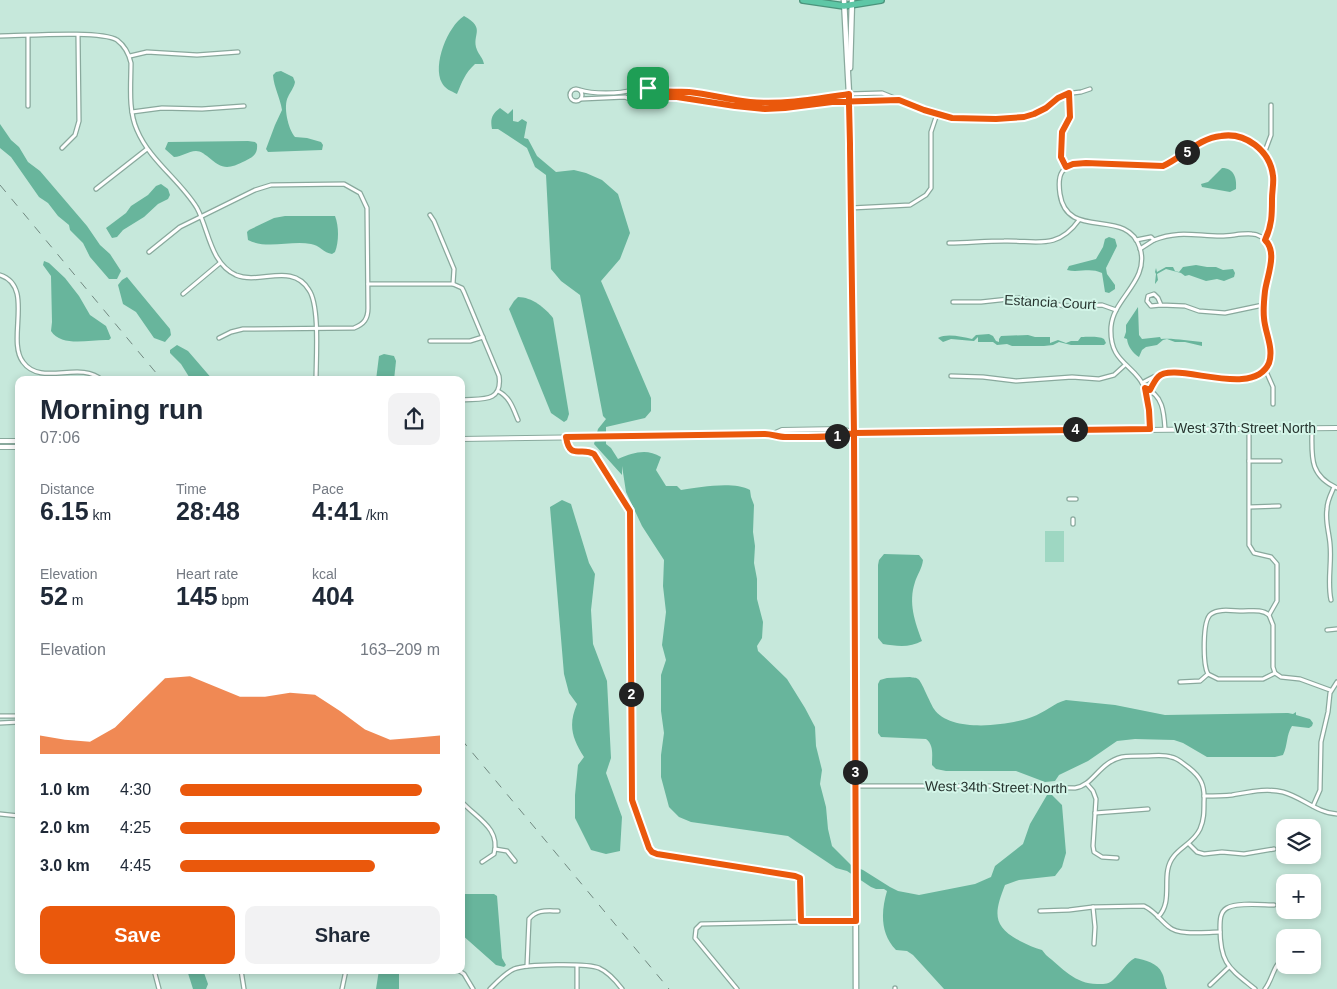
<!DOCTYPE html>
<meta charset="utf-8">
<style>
body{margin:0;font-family:Helvetica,sans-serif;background:#f2f2f3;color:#1f2937;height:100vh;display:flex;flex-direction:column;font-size:19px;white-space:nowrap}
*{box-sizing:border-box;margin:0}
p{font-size:16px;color:#747a83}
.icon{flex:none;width:28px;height:28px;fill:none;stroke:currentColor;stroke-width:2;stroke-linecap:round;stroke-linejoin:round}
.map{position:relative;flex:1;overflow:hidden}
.details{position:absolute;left:15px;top:376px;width:450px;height:598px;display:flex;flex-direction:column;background:#fff;border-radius:10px;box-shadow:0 2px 8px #0003}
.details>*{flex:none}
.buttons{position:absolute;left:1276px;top:819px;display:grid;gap:10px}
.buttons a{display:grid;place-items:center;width:45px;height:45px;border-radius:10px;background:#fff;box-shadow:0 2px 8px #0003;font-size:25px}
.pin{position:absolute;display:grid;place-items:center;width:42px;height:42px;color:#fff;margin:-21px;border-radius:10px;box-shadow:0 2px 8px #0006}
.km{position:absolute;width:25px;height:25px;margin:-12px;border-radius:50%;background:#222;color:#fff;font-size:14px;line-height:25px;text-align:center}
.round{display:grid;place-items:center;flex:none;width:52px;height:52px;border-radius:10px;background:#f2f2f3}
.headline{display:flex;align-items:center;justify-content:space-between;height:85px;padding:0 25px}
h1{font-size:28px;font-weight:800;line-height:38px}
.metrics{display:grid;grid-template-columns:repeat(3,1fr);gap:8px;height:85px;padding:5px 25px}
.metrics div{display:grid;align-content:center}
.metrics b{font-size:25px;font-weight:800}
.metrics small{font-size:14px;font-weight:400}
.metrics p{font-size:14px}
.chart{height:140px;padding:10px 25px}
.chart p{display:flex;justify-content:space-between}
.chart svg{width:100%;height:90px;margin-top:5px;fill:#ea580c;opacity:.7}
.primary-button{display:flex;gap:10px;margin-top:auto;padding:10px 25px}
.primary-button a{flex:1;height:58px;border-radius:10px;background:#ea580c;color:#fff;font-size:20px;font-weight:800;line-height:58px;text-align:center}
.primary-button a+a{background:#f2f2f3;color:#1f2937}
ul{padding:0 25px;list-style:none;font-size:16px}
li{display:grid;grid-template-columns:80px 60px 1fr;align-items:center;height:38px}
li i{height:12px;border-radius:6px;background:#ea580c}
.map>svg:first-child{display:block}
.garden{fill:#9ed7c2}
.water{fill:#68b59c}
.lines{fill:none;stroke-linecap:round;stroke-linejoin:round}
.minor-casing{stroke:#89a99d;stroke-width:5.5}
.tertiary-casing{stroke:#89a99d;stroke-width:6}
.secondary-casing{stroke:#89a99d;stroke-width:7}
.motorway-casing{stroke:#4b947c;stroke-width:8}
.minor{stroke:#fff;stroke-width:3}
.tertiary{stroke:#fff;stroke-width:4}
.secondary{stroke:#fff;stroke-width:4.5}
.motorway{stroke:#5ec7a6;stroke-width:5.5}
.rail{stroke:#728981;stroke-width:1;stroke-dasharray:9 9;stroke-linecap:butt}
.route-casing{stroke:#fff;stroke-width:10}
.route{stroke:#ea580c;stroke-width:6}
.labels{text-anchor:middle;stroke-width:4;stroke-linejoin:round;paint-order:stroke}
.street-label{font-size:14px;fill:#27342f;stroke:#d3f5e8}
</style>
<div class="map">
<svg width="1337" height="989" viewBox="0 0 1337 989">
<rect width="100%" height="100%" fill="#c6e8db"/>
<!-- garden -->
<rect class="garden" x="1045" y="531" width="19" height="31"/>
<!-- water -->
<g class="water">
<path d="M464,16C487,29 471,34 477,50C479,55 483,58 484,64H475C465,73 462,82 457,94C451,91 445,89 442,83C432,65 448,26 464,16Z"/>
<path d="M281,71L293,77L295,82C294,88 290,92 288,97C283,106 288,129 295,137L307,138L321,142L323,145L322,150L268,152L266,149L275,125L282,110C280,97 274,88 273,75L276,72Z"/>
<path d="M500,108L508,114L513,109V121L518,122L522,119L527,122L524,138L528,139L537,156L556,172L574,170L586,173L602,180L618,194L630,233L620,259L601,281L651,398V411L645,418L606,427V444L611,448L618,459C633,453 646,448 661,457L656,470L666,486H677L681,490C700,487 734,481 750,490L751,497L754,505L753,532L755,546L754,563L757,579V599L763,622L762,638L757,646L758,651L787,679L805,708L815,727L816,746L822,770L820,784L826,807L828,829L832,846L852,866L863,870L890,887L898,891L919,895L975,884L991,877L995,866L1023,844L1030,824L1047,795H1052L1062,805L1066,853L1062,867L1055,876L1019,880L1005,885C994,913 992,926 1020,941C1028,945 1034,948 1042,950L1046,955C1062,968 1076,985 1099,984C1105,984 1109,984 1113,980C1121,973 1126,963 1135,958C1145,960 1158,963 1162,973C1165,978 1164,984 1167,989H944L913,955L907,951L896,950C880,934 881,911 887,891L884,889H876L871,887L847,871L836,868L788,836L691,822L679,817L669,807L661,777V755L664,733L661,711V675L666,660L662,645L666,612L663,586L664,560L642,526L626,492L622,466V475L594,444L598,429L606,419L603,416L580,295L561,281L551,269L546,175L535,167L527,148L498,129H492C490,119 492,114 500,108Z"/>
<path d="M0,124L11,140L19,147L28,162L40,171L87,226L100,245L110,254L121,271L117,279H109L90,257L83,243L70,230L69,225L58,216L48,203L39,197L11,157L0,148Z"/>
<path d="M248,141L255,142L257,144C258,154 253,157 245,161C227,170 222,169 207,156C204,154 201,151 196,151C188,151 182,157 174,157L165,149L168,142Z"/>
<path d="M1222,168C1234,168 1237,178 1236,189L1230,192L1202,187L1201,184L1208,182Z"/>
<path d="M161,184L168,189L170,195L168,199L158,204L144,217L123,230L117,237L112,238L106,228L126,213L131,206L148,195L156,186Z"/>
<path d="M285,216H335C339,226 339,242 335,252L332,254C324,253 319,245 311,244C291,240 267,250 248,240L247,232L249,230L274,218Z"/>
<path d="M1109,237L1115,239L1117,246L1106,268L1107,274L1115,285V289L1109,293L1105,292L1102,273C1090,267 1079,273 1067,270L1069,266L1096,259L1103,247L1105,239Z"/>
<path d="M44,261L49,263L65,278L79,296L90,315L106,326L111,338L109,340C91,339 62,348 51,331L52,322L51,276L43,265Z"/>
<path d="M1196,265L1207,267H1216L1223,270L1233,269L1235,273L1234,277L1224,281L1217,279L1206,281L1189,275L1185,276L1181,273L1166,269L1157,274L1158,280L1155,284V283L1156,274L1155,272L1156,268L1157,272L1166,267H1173L1175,271L1179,272L1183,267Z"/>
<path d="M127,277L170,329L171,335L165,342L154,338L136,312L123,304L118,285L122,280Z"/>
<path d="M518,297C532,297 545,308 553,318L569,414L567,420L564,422L551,413L509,309L514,301Z"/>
<path d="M1138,307L1139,335L1142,339L1160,337L1161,339C1175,338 1187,341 1202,342V346L1185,342H1175L1167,339L1163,340L1157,345L1146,347L1142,350L1139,357C1133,353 1128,347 1127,339L1124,338L1126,332V325Z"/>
<path d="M989,334L993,336L996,341L999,342V339L1001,336L1028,335L1035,337H1050V343L1058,340L1066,343L1071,341H1078L1081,337C1088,337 1099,336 1104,339L1106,343L1104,345H1071L1059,342L1053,345L1044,346H1012L1007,344L997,345L993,342H978V337L974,341C965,340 959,340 951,339L943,342L938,338C947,333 962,337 972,339L976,335Z"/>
<path d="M177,345L188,351L213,380H191L181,364L170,353V350Z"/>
<path d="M384,354L394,356L396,361L394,380H376L379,356Z"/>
<path d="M562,500L571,504L589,563L595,574L591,610L593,644L607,681L611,758L606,773L622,817L620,851L606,854L591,850L575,818V795L578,765L584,757C572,738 568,725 577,704L569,693L564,674L550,507Z"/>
<path d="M884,554L919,555L923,560C922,569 917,575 915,582C908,603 915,622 922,641C910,648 896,646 883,644L878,638V565L879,560Z"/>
<path d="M910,677C913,678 916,677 918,679C921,680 930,703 934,709C950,733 1008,726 1032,717C1044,713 1054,703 1066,700L1115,705L1165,715L1288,713L1293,714L1296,712V715L1310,719L1313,723L1312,726L1309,728L1292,726C1286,735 1288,745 1283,755L1275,757H1207L1183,743L1174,740L1135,739L1117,741L1088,761L1059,775L1055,781L1045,782L1016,771H946L936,769L932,765C932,755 934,745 926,739L881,737L878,733V684L880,680L887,678Z"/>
<path d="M461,894H494L497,896L502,958L506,965L504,967L496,965L461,934Z"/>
<path d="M187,970H203L208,984L206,989H193Z"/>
<path d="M379,970H399V989H376Z"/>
</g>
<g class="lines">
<!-- minor casing -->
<g class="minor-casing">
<g id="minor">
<path d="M0,36C23,36 100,30 117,40C125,46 129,54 131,63C131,85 128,110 137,130C150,161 180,180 197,208C209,230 210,263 236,275C260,285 292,262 309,290C320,306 316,359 316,380"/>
<path d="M130,56L147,52L197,55L238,52"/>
<circle cx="576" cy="95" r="6"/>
<path d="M648,89L657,91L690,92L725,99L763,103L795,101L849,94L882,93L924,110L944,116L958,119H996L1024,117L1034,114L1047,108L1064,94L1081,92L1090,89"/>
<path d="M580,90C592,94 620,94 632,90"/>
<path d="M581,99L625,97L639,103H643L649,99C651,92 649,87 642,85L635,87L631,93L633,100"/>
<path d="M649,99C681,89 722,107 755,108C778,110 800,105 823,103C847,100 872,101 896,100"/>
<path d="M28,106V36"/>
<path d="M132,112L162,108L202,109L244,106"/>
<path d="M62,148L75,135L79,121L78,35"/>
<path d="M1264,154L1271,135V105"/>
<path d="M1066,167L1061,157L1062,132L1070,117L1069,93"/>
<path d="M96,189L147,149"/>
<path d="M851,208L910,205L926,195L931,188V132L937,114"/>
<path d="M430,215L434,221L454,269L453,284L462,288L464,292L499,376C503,404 479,398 461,400"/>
<path d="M1136,240L1151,237L1154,240L1140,249"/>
<path d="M949,243C967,243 985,241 1004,241C1035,240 1057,251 1079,220"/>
<path d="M149,252L180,227L255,190L271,185L344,184L360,193L367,208L368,308C368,319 364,324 354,328L243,329L231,332L219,338"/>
<path d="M0,275C35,286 6,340 23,362C41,387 80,360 102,380"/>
<path d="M368,284H453"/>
<path d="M183,294L220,263"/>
<path d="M953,302H981L1019,298L1065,306L1102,305L1116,310"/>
<path d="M1161,305L1151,306L1147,301L1148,296L1154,294L1158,298L1161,305L1185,306L1199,311L1225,313L1263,305"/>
<path d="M430,341H470L483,337"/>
<path d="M1265,369L1273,387V404"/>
<path d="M951,376L983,377L1016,381L1072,377L1099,379L1114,375L1125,365"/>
<path d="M1142,383C1151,378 1162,372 1173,372C1198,372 1240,390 1263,372C1279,358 1263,325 1263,306C1264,291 1277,255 1268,243C1265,238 1257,234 1252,234C1242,233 1231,236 1221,236C1196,236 1179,230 1154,240"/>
<path d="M1145,389C1163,394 1164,413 1165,429"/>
<path d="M1150,390L1157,377"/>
<path d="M498,391C510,397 513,408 518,420"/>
<path d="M1249,428V545L1254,553L1271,557L1277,564V601L1269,615L1273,625V667L1275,673"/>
<path d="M1312,428C1312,455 1308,475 1337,488"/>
<path d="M1150,429C1150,416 1150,400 1145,388C1134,363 1109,364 1111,327C1113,298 1150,281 1140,248C1127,206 1067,242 1060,194C1059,187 1058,178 1062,172C1068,163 1077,164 1086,163L1163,166C1183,157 1199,138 1221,136C1245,132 1270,150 1273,176C1274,183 1272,191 1272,199C1272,214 1272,226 1265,240"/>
<path d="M566,437C570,461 580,446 594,454L630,511L632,800L649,848L652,852L657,854L795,876L801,879V921"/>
<path d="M1249,461H1280"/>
<path d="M1069,499H1076"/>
<path d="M1250,507L1279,506"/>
<path d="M1073,519V524"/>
<path d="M1331,600C1327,582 1332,563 1330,544C1329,532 1325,521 1327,509C1327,501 1331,494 1334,487"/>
<path d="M1327,630L1337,629"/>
<path d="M1208,674L1218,679H1263L1275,673L1281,677L1300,679L1330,690"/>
<path d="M1180,682L1200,681L1208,674C1203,665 1202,620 1211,614C1219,608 1233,611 1243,611C1252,611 1262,609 1269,615"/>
<path d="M0,716H19"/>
<path d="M0,723L19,722"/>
<path d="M1087,784L1093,791L1096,799L1093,846L1094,852L1102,857L1117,858"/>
<path d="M855,786H988L1075,788C1094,785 1098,763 1122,757C1129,756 1137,756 1145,756C1153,756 1163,754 1171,757C1178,758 1182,763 1188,767C1201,777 1205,785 1204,802C1204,812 1204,820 1200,829C1194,842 1182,846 1174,856C1159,874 1175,900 1158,917"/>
<path d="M1204,796C1214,796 1223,796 1232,795C1250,792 1265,788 1283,792C1302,797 1317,813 1337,814"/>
<path d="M461,801C476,818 501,828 494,854L482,862"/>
<path d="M1313,806L1320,790L1321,742L1328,712L1330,693L1337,682"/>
<path d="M1095,813L1148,809"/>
<path d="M0,814L19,816"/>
<path d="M1189,844L1197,852L1204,854L1222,852L1244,854L1274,849"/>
<path d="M495,849L507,851L515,861"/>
<path d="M1040,911L1069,910L1093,907"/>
<path d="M1094,944L1095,927L1093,907L1144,906C1155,911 1160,920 1169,927C1179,936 1206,932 1220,932"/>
<path d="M527,966L529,919C537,909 547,911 558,911"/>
<path d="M154,970L159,989"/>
<path d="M241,970L244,989"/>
<path d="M458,970L464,974L473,989"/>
<path d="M1210,985L1229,967"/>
<path d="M895,988V989"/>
<path d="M342,989L346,970"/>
<path d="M490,989C497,982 505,973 514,969C526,964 587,963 599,968C608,972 616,981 622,989"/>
<path d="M577,989V966"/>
<path d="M737,989L695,938L696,929L701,924L856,921"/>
<path d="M1255,989C1229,968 1220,964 1220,928C1220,920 1220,912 1227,908C1237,902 1263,905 1274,905"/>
<path d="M1265,989C1273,979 1273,964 1285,958"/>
</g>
</g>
<!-- tertiary casing -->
<g class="tertiary-casing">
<g id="tertiary">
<path d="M771,435L782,430L841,429L852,432"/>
<path d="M461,439L745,435C781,434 819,442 854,433L1337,428"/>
<path d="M0,441H19"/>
<path d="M0,447H19"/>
</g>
</g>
<!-- secondary casing -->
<g class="secondary-casing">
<g id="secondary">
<path d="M844,0L849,94L854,433L856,989"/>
<path d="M850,68L852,0"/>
</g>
</g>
<!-- motorway casing -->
<g class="motorway-casing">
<path id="motorway" d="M803,0L844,6L881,0"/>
</g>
<!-- minor -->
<use href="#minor" class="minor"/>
<!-- tertiary -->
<use href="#tertiary" class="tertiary"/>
<!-- secondary -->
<use href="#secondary" class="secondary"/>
<!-- motorway -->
<use href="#motorway" class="motorway"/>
<!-- rail -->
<g class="rail">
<path d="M0,185L162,380"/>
<path d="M461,739L669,989"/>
</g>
</g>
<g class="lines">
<!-- route casing -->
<g class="route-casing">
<path id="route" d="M648,88C661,94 676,91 689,92C710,94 729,100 750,102C783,105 816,99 849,94V104L850,144V148L854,433C832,438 807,437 785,437C778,437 772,434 765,434L566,437C570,461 580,446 594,454L630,511L632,800L649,848L652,852L657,854L795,876L800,878L801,921H856L854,433L1150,429L1149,410L1145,388L1150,390C1152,386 1155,380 1158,377C1174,360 1253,400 1269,363C1274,348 1265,333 1264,318C1263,309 1264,300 1265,291C1267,276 1278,252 1265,240C1272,226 1272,214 1272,199C1272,191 1274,183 1273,176C1270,150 1245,132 1221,136C1199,138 1183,157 1163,166L1086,163L1073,164L1066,167L1061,157L1062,132L1070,117L1069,93L1058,98L1046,108L1034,114L1024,117L996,119L952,118L924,110L899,100L832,102L785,108L765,109L735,106L677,97H655L649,99L650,92L648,88"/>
</g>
<!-- route -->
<use href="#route" class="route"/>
</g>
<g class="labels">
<!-- street labels -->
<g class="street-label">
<text transform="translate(1050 302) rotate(3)" y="5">Estancia Court</text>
<text x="1245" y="433">West 37th Street North</text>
<text transform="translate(996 787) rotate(1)" y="5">West 34th Street North</text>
</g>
</g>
</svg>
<div class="buttons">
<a><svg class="icon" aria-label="layers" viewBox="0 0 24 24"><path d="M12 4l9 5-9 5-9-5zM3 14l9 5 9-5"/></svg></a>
<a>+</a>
<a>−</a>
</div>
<div class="pin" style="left:648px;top:88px;background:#1e9e55"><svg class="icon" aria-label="arrive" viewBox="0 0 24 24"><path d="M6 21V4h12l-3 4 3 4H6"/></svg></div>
<b class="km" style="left:837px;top:436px">1</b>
<b class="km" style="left:631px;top:694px">2</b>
<b class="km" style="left:855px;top:772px">3</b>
<b class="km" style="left:1075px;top:429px">4</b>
<b class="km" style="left:1187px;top:152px">5</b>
<section class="details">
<div class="headline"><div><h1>Morning run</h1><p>07:06</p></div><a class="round"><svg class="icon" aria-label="share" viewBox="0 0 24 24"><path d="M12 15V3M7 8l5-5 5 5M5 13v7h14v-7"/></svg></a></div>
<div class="metrics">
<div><p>Distance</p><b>6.15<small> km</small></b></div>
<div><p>Time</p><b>28:48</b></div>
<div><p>Pace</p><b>4:41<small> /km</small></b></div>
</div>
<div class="metrics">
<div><p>Elevation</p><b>52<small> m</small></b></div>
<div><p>Heart rate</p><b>145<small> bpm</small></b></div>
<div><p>kcal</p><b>404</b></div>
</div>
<div class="chart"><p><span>Elevation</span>163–209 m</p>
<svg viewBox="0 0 160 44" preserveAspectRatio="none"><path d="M0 44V35L10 37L20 38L30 31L40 19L50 7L60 6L70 11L80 16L90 16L100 14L110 15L120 23L130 32L140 37L150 36L160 35V44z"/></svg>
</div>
<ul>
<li><b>1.0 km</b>4:30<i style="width:93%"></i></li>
<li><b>2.0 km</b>4:25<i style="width:100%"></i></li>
<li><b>3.0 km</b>4:45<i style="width:75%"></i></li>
</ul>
<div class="primary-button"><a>Save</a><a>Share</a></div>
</section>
</div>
